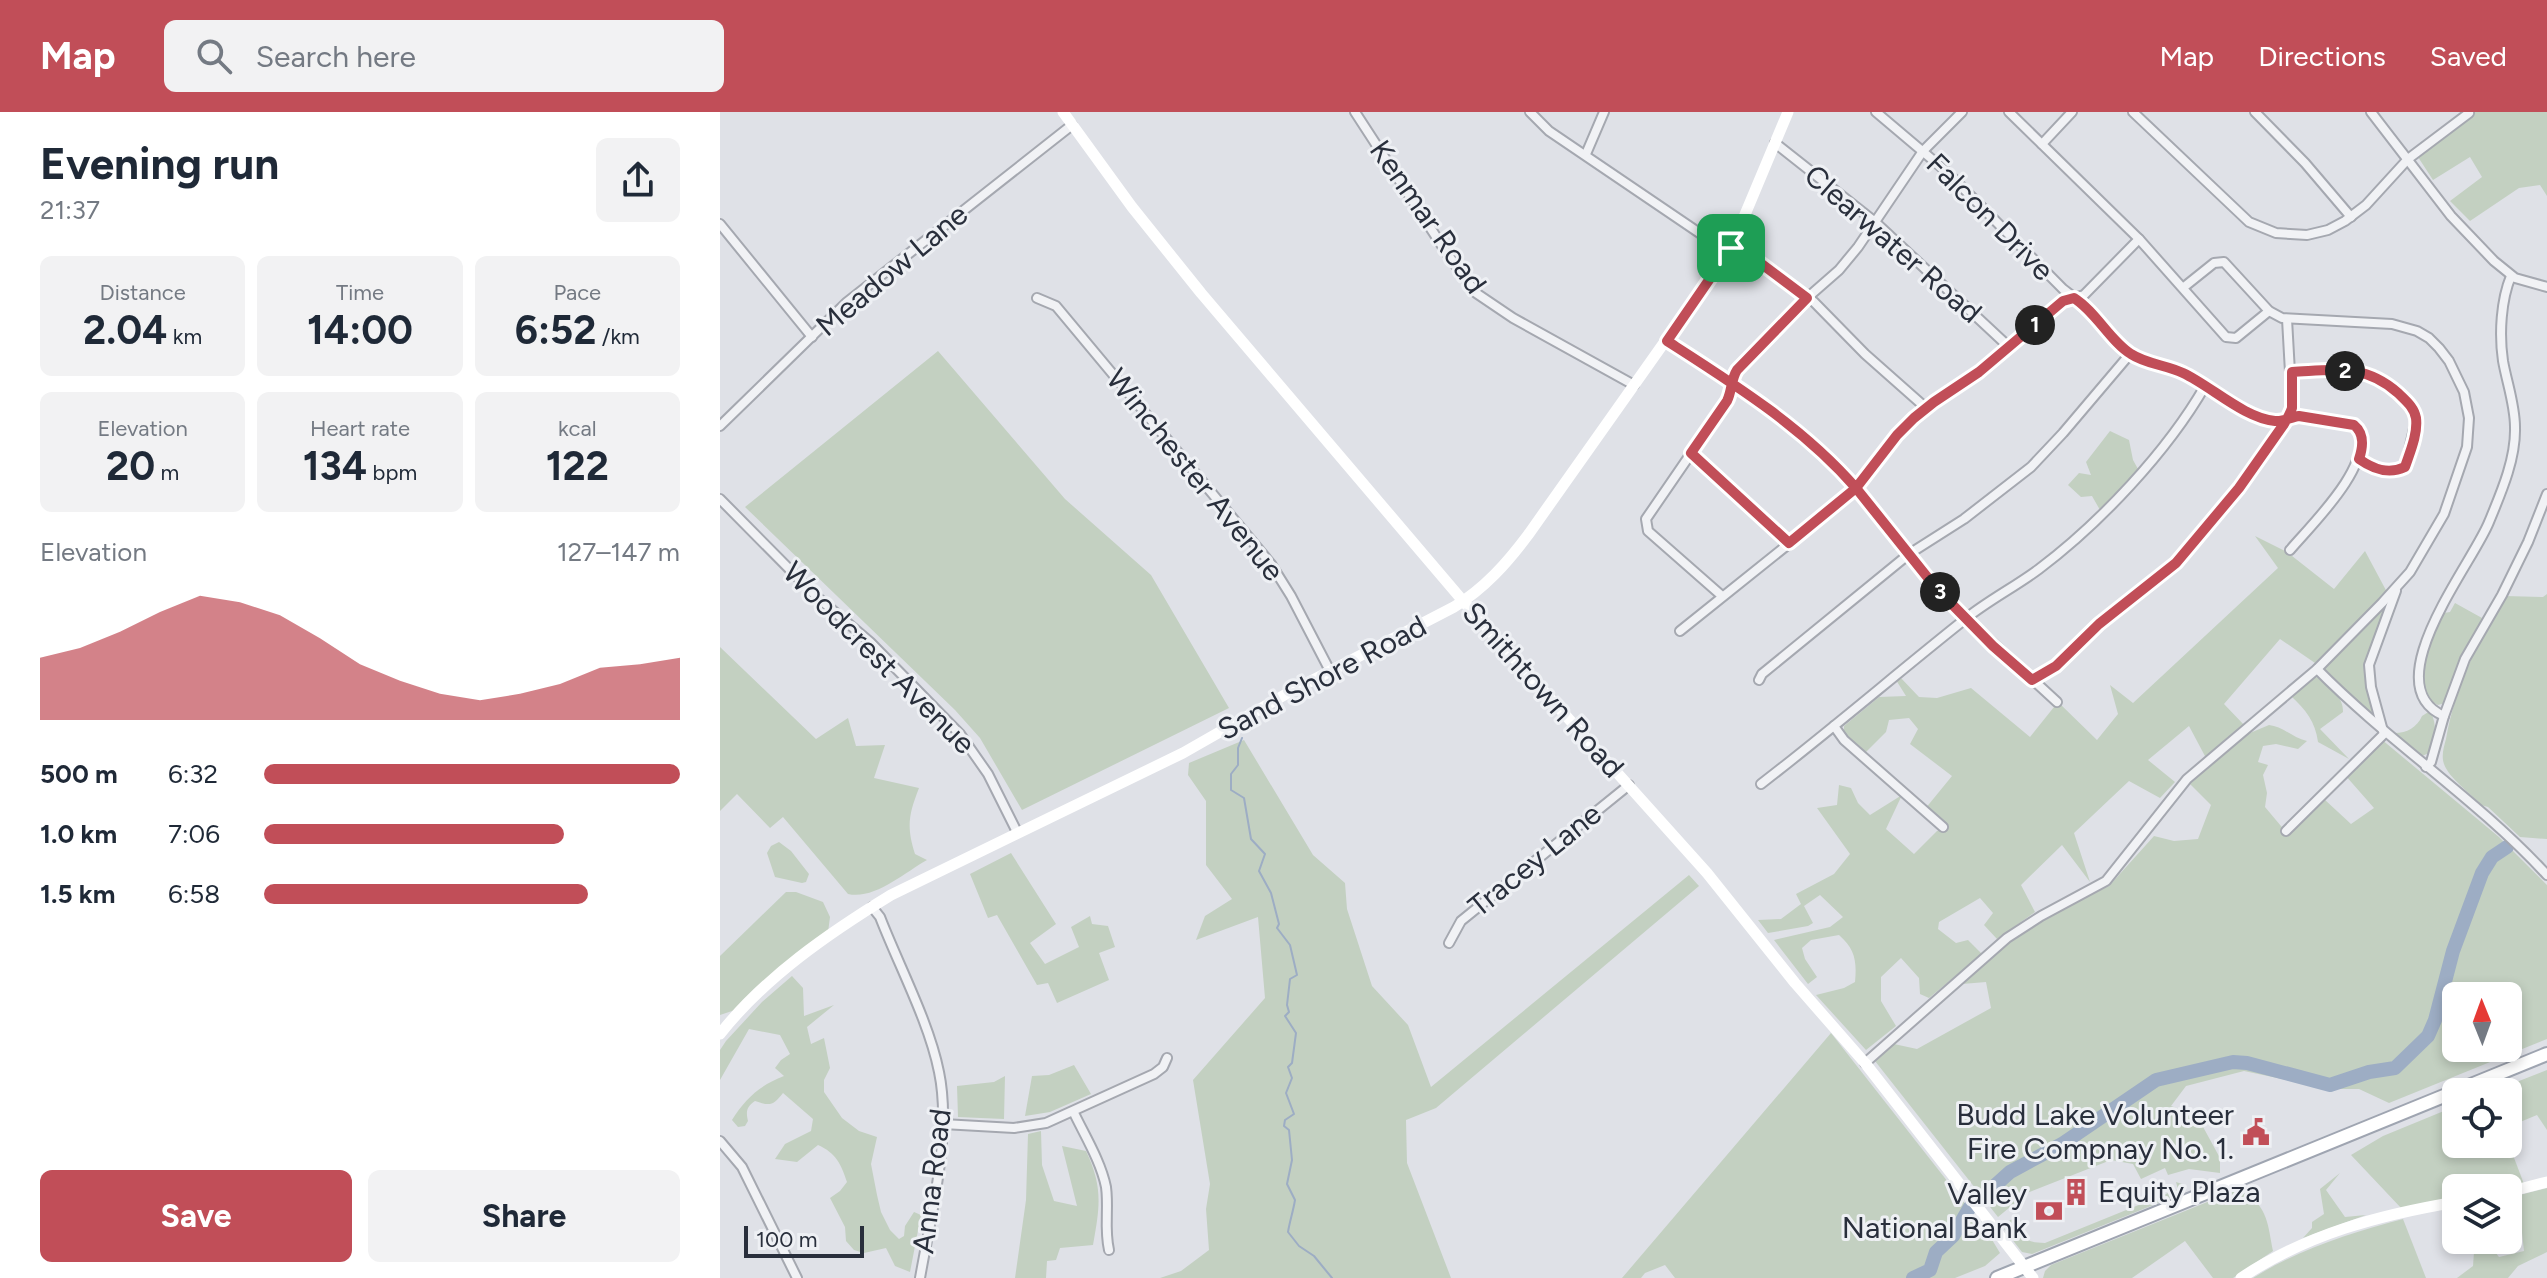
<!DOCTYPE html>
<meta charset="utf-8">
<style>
body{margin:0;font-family:Figtree,sans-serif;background:#f2f2f3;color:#1f2937;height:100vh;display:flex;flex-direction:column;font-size:30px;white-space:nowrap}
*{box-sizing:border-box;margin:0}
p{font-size:26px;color:#747a83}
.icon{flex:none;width:44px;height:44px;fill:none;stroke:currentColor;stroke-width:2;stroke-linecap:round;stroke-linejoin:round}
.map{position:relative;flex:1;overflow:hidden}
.panel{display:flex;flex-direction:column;background:#fff;width:720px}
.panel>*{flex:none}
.needle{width:52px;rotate:359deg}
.fabs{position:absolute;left:1722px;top:870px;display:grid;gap:16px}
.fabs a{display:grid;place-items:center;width:80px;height:80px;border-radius:12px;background:#fff;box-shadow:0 4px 12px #0003;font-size:40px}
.scale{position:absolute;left:24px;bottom:20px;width:120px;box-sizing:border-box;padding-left:8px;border:4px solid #292f3c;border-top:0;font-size:22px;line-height:28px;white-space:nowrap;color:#292f3c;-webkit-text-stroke:6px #eef0f4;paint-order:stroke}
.pin{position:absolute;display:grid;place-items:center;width:68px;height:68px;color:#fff;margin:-34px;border-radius:16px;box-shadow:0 4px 12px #0006}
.km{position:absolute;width:40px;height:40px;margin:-20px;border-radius:50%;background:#222;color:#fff;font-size:22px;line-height:40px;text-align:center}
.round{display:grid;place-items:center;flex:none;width:84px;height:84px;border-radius:12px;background:#f2f2f3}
.overview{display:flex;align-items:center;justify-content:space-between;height:136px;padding:0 40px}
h1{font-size:44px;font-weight:700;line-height:60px}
.stats{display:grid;grid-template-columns:repeat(3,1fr);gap:12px;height:136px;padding:8px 40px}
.stats div{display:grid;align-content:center;border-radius:12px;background:#f2f2f3;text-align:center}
.stats b{font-size:40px;font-weight:700}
.stats small{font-size:22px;font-weight:400}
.stats p{font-size:22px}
.chart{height:224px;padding:16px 40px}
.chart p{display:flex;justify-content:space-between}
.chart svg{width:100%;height:144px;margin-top:8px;fill:#c14e58;opacity:.7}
.primary-button{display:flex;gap:16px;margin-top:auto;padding:16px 40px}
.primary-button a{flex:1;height:92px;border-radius:12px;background:#c14e58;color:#fff;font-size:32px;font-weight:700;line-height:92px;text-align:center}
.primary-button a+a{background:#f2f2f3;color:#1f2937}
ul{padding:0 40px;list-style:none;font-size:26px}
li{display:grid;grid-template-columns:128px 96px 1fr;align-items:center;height:60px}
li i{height:20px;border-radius:10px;background:#c14e58}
header{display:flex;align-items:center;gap:48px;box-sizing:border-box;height:112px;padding:0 40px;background:#c14e58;color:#fff}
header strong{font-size:38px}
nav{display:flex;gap:44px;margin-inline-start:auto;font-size:28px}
.search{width:560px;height:72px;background:#f2f2f3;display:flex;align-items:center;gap:20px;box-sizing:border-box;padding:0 28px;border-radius:12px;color:#747a83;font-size:30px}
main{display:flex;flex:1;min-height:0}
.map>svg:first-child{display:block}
.green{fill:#c3d0c1;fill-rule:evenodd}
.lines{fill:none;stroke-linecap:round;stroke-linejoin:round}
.stream{stroke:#9dadc4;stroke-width:2}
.river{stroke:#9dadc4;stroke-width:14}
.street-casing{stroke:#a5a8b0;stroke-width:12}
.primary-casing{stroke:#9fa5b1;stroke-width:16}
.street{stroke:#f1f2f5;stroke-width:8}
.secondary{stroke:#fff;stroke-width:11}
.primary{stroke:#fff;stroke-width:12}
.route-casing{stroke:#fff;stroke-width:16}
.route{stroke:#c14e58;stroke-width:10}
.labels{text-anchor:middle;stroke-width:6;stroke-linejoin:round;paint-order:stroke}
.street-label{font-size:30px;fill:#292f3c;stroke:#eef0f4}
.poi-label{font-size:30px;fill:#292f3c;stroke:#eef0f4;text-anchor:end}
</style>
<header>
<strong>Map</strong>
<div class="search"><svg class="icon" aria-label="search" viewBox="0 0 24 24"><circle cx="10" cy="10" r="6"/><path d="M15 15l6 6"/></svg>Search here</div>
<nav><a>Map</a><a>Directions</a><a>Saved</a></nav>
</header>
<main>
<section class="panel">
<div class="overview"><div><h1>Evening run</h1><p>21:37</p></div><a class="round"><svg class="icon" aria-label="share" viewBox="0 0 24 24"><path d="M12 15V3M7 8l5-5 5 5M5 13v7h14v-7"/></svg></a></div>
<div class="stats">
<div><p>Distance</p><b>2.04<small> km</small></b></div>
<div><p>Time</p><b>14:00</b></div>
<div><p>Pace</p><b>6:52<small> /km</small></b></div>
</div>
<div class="stats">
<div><p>Elevation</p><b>20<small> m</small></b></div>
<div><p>Heart rate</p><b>134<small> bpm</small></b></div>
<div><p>kcal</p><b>122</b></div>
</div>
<div class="chart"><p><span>Elevation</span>127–147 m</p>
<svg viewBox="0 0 160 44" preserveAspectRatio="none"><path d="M0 44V25L10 22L20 17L30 11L40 6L50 8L60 12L70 19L80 27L90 32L100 36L110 38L120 36L130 33L140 28L150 27L160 25V44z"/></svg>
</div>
<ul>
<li><b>500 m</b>6:32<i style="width:100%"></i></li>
<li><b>1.0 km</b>7:06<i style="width:72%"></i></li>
<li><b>1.5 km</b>6:58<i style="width:78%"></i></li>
</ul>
<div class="primary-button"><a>Save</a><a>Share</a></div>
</section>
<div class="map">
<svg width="1827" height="1166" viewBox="0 0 1827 1166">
<rect width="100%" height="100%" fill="#dfe1e7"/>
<!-- green -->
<g class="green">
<path d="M1755,0H1827V84L1820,73L1799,76L1750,109L1730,89L1762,65L1750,45L1713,68L1698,45Z"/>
<path d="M218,239L345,387L431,463L509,596L302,698L260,626L235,598L25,395Z"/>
<path d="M1390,319L1409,328L1413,348L1418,357L1380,398L1372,384L1361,385L1348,373L1359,361L1371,363L1366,350Z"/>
<path d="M1535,424L1567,440L1614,477L1645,439L1668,482L1595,551L1560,527L1504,592L1526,615L1486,646L1469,614L1428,648L1455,670L1440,686L1409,669L1354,721L1370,770L1342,733L1301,773L1315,800L1277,827L1264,813L1273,801L1260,786L1219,810L1218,817L1236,831L1248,828L1262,842L1209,886L1200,882L1199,866L1181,846L1161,865V889L1176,914L1146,938L1096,883L1124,876L1135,870C1137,849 1135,837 1119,823L1091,828L1082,836L1085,847L1097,865L1088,872L1054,828L1110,815L1123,805L1100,783L1084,794L1093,811L1088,814L1048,821L1038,808L1061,807L1081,792L1076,782L1114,762L1130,742L1097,696L1117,693L1119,673L1131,676L1138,691L1150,703L1182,683L1166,717L1194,742L1217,719L1222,718L1205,697L1232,664L1190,632L1198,617L1189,606L1169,608L1166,620L1146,640L1124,621V614L1159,585L1186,584L1176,568L1180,565L1199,585L1217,586L1251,576L1310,625L1338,590L1377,628L1398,602L1390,573L1413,591L1558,456Z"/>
<path d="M1827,482V727L1800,725L1768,695L1761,693C1750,681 1729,666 1724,652C1721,644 1724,634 1726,627C1736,572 1757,532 1785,484L1823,485Z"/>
<path d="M1672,487L1647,552V574L1653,598L1651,601L1602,556Z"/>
<path d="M1735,491L1762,506L1739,554L1725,591L1718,593C1684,575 1711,525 1724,501L1730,500Z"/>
<path d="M0,535L96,627L128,606L136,634L165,633L154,666L199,676C189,702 186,714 195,742L207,748C184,761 154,788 128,782L63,705L50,716L17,682L0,699Z"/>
<path d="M1596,565C1608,572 1624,585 1623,600L1600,617L1629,647L1598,630C1595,609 1586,598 1571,584Z"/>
<path d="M1710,599C1718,613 1715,626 1709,641L1702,644L1672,621C1685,622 1697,616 1702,604Z"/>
<path d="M1549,613C1562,614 1573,626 1587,629L1578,637L1556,632L1543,634L1538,650L1548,653L1543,663L1547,681L1545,695L1566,720L1604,687L1631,712L1654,696L1625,663L1661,627L1779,725L1827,773V927L1669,991L1639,977H1610L1524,959L1466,974L1451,994L1465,999L1473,1010L1482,1013L1500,1046V1061L1469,1057L1448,1063L1445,1056L1421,1067L1413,1052L1391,1048L1307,1081L1278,1105L1155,949L1174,932L1197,937L1271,896L1266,870L1242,872L1291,826L1334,800L1389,774L1434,724L1454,729L1478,727L1491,693L1469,671L1530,621ZM1736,884H1788V936H1736Z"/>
<path d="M524,628L593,743L625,771L627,797L652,874L688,913L711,975L969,763L979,774L716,996L686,1008L687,1051L731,1166H440L461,1159L489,1138L486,1097L490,1072L473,968L545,886L538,805L476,828L485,804L512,787L486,753V689L468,663L469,651Z"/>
<path d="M59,730L71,739L89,762L86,770L82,771L55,765L47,741L51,734Z"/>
<path d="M291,741L336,812L310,831L325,852L359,835L351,815L370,804L372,812L388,814L395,835L379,841L389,868L337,891L328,871L317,873L277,803L268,806L250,762Z"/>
<path d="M66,780H76L103,790L110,805L108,820L15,898L0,903V844Z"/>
<path d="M72,864L83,876L84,904L114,893L87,915L91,932L104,926L110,956L104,968V980L122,1006L139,1019L157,1025L151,1052L157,1083L161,1100L170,1118L179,1127L184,1124L185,1114L194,1100L201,1103L190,1160L175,1154L166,1136L144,1141L134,1138L126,1129L125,1115L110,1086L120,1079L127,1070C121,1052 116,1041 98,1033L77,1050L55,1047L65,1032L91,1019L93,1007L63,981C53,994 50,994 35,989C26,995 26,1000 28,1009L25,1014L18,1015L12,1008C25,987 40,973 64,964L55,956L61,948L70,942L60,923L29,917L0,968V938L6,929L42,890Z"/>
<path d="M1111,921L1268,1121L1280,1141L1265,1154L1235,1166H955L945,1153L925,1161L921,1166H902Z"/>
<path d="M354,953L371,982L330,1000L305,1004L312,964L329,963Z"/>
<path d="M1827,958V1018L1817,1003L1788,1015V980H1771Z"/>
<path d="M285,964L284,1007L238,1005L237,974L274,970Z"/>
<path d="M1736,994V1032L1788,1030L1804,1072L1787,1076H1736V1086L1682,1097L1631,1043L1663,1024Z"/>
<path d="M321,1019L322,1053L334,1089L357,1094L342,1034L366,1039C383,1075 380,1094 373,1133L340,1136L336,1148L327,1149L326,1166H295L306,1088L308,1022Z"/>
<path d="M1620,1061L1606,1078L1625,1105L1646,1103L1583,1126L1592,1116V1110L1604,1102L1600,1077Z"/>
<path d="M1456,1070L1465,1073L1463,1081L1312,1142L1302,1140L1284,1117L1290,1108L1297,1107L1298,1109L1293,1114C1304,1127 1308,1131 1325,1131L1458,1077Z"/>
<path d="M1532,1072L1524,1081C1548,1094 1548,1114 1553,1139L1513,1166H1493L1465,1129L1412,1166H1323L1325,1159L1331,1153Z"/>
<path d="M1827,1076V1140L1798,1154L1788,1166H1737L1753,1154L1754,1140L1746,1128C1763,1128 1769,1131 1779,1145L1804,1139L1802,1121L1788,1098V1086Z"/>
<path d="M1683,1107L1706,1166H1533C1579,1137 1631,1121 1683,1107Z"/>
</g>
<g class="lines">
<!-- stream -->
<path class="stream" d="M522,626L518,636V653L511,662V678L524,686L531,727L545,742L539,759L551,781L559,812L557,816L570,833L577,863L570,867L567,893L569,900L565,904L576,921L572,951L568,955L572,966L566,981L574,1002L565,1008L564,1014L569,1018L572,1048L567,1072L575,1088C573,1100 570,1108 568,1120L579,1134L594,1144L612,1166"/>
<!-- river -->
<g class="river">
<path d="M1260,1087L1290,1060L1342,1032L1436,968L1513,950L1527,951L1610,973L1649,960L1675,956L1708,924L1715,908L1733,839L1762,761L1772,745L1787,735"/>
<path d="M1193,1166L1210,1158L1216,1140L1233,1124L1250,1095"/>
</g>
<!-- street casing -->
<g class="street-casing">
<g id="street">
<path d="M635,0L728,143L756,181L793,206L914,273"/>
<path d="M810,0L829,19L1003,137L1019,135L1094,190L1145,242L1206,296"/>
<path d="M1156,0L1227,60L1343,177L1365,194L1410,242L1464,261L1525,298L1550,308L1558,309L1576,304L1604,307L1630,312L1639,317C1653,354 1592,412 1570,438"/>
<path d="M1289,0L1419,127L1506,225L1516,226L1549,199"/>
<path d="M1413,0L1529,110L1556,121L1587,123L1608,118L1625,109L1646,93L1688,47L1749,1"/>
<path d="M1535,0L1585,51L1631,105"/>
<path d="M1651,0L1731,104L1774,149L1795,166L1827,175"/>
<path d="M1055,31L1155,110L1289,235"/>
<path d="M1322,32L1352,0"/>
<path d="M866,42L884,0"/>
<path d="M0,112L92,225"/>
<path d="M317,186L336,194L551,452L571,484L610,559"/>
<path d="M947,229L1047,295L1096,335L1129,368L1237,498L1337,590"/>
<path d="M1572,260H1639L1655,264L1669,273L1690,292L1696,308L1685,355C1668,363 1653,357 1639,347"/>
<path d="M0,314L126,191L352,13"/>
<path d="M971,341L1069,431"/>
<path d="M0,387L96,484L150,530L240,622L268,662L297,720"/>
<path d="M1002,484L928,419L926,407L1007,289L1013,264L1017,258L1079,193L1119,158L1138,135L1203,39L1242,0"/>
<path d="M960,519L1131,382L1177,323L1206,296L1259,260L1343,189L1364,183L1419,127"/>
<path d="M1597,557C1670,631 1757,687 1827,763"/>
<path d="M1039,568L1042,562L1189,442L1244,407L1311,355L1343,321L1410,242"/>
<path d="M1312,568L1346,546L1379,512L1456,451L1519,376L1560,319L1572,296L1567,207"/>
<path d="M1724,604C1653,573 1753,451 1769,410C1781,381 1796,347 1795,315C1795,293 1787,271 1783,249C1779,222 1781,188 1791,164"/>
<path d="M1114,614L1124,628L1223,715"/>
<path d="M1663,619L1651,575L1649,553L1676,479"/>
<path d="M1706,655L1711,650L1724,604L1745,547L1782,483L1808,430L1827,382"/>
<path d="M1041,672C1110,619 1176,562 1244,508C1267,489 1295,475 1319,457C1380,411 1447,340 1485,274"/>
<path d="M1566,719L1665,621"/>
<path d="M152,795L160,805C179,854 209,910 219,960C232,1022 211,1103 200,1166"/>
<path d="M729,831L741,809L909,673"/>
<path d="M1145,951L1287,826L1321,804L1386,769L1467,667L1597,557L1662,491L1690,460L1724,402L1747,335L1749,306L1744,280L1729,249L1719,236L1709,226L1697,219L1672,212L1562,206L1549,199L1504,150L1494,151L1464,175"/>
<path d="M354,1001C365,1024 381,1050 386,1075C389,1097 384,1116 389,1138"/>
<path d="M223,1012L294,1016L326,1011L434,962L443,955L447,946"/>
<path d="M0,1029L22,1055L77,1166"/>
</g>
</g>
<!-- primary casing -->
<g class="primary-casing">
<path id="primary" d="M1277,1166L1827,942"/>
</g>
<!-- street -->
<use href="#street" class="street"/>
<!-- secondary -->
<g class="secondary">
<path d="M343,0L412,95L481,181L743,489L987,761L1075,871L1145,951L1313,1166"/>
<path d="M0,922C45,865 109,821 171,783L463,641L568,581L734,495C765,476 787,451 808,423L1011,136L1068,0"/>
<path d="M1788,1080L1827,1070"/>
<path d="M1521,1166C1587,1122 1659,1103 1736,1090"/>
</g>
<!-- primary -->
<use href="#primary" class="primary"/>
</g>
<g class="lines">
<!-- route casing -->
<g class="route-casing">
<path id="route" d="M1011,136L947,229C1014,272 1083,315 1136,376L1177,323L1194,306L1214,290L1259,260L1343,189L1354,186C1376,200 1391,230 1411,242C1426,252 1446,253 1463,261C1491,274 1524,306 1555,309C1563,310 1571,305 1579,304L1634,313C1645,322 1643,335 1639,347C1653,357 1668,363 1685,355C1690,340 1698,322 1696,306C1694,295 1686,289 1678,281C1644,251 1614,258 1572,260V296C1570,302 1567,307 1564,312L1519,376L1456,451L1379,512L1336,554L1312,568L1273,534L1216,476L1136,376L1069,431L971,341L1007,289C1012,279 1011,267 1017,258L1087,186L1019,135L1011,136"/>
</g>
<!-- route -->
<use href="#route" class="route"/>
</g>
<!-- icons -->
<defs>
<g id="civic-bare" transform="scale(2.16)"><path d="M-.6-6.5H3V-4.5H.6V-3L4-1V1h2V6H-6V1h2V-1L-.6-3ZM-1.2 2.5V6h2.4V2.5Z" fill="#c14e58" stroke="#eef0f4" stroke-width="2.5" paint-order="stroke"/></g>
<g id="building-bare" transform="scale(2.16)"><path d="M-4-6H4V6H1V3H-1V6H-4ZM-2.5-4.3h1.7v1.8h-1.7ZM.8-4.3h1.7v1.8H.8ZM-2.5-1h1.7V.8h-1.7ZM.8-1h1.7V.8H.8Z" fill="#c14e58" stroke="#eef0f4" stroke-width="2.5" paint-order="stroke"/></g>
<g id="bank-bare" transform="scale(2.16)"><path d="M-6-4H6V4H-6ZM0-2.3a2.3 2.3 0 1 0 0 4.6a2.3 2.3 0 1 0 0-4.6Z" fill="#c14e58" stroke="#eef0f4" stroke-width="2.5" paint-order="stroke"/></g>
</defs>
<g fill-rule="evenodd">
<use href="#civic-bare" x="1536" y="1020"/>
<use href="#building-bare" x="1356" y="1080"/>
<use href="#bank-bare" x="1329" y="1099"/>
</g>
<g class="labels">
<!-- street labels -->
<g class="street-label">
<text transform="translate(708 105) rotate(55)" y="10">Kenmar Road</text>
<text transform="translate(1270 105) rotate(45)" y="10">Falcon Drive</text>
<text transform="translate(1173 132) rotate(41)" y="10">Clearwater Road</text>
<text transform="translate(172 158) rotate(-40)" y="10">Meadow Lane</text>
<text transform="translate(475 363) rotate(51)" y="10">Winchester Avenue</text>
<text transform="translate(159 546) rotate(45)" y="10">Woodcrest Avenue</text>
<text transform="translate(602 566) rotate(-28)" y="10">Sand Shore Road</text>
<text transform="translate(823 578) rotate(48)" y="10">Smithtown Road</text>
<text transform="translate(815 748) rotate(-39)" y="10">Tracey Lane</text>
<text transform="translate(212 1069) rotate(-83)" y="10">Anna Road</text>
</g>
<!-- poi labels -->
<g class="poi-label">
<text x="1514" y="1013">Budd Lake Volunteer<tspan x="1514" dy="34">Fire Compnay No. 1.</tspan></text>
<text x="1378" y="1090" text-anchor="start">Equity Plaza</text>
<text x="1307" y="1092">Valley<tspan x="1307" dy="34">National Bank</tspan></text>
</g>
</g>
</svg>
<div class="fabs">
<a><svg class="needle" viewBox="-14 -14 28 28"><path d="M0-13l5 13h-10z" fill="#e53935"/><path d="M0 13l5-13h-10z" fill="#747a83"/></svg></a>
<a><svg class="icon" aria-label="locate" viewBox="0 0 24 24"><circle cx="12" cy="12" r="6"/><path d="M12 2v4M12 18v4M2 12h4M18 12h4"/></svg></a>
<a><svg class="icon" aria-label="layers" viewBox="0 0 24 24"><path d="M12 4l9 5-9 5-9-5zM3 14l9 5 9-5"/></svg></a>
</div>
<div class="scale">100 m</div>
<div class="pin" style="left:1011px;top:136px;background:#1e9e55"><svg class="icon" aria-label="arrive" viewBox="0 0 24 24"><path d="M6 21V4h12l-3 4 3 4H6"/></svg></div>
<b class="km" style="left:1315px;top:213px">1</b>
<b class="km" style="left:1625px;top:259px">2</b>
<b class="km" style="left:1220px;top:480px">3</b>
</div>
</main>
